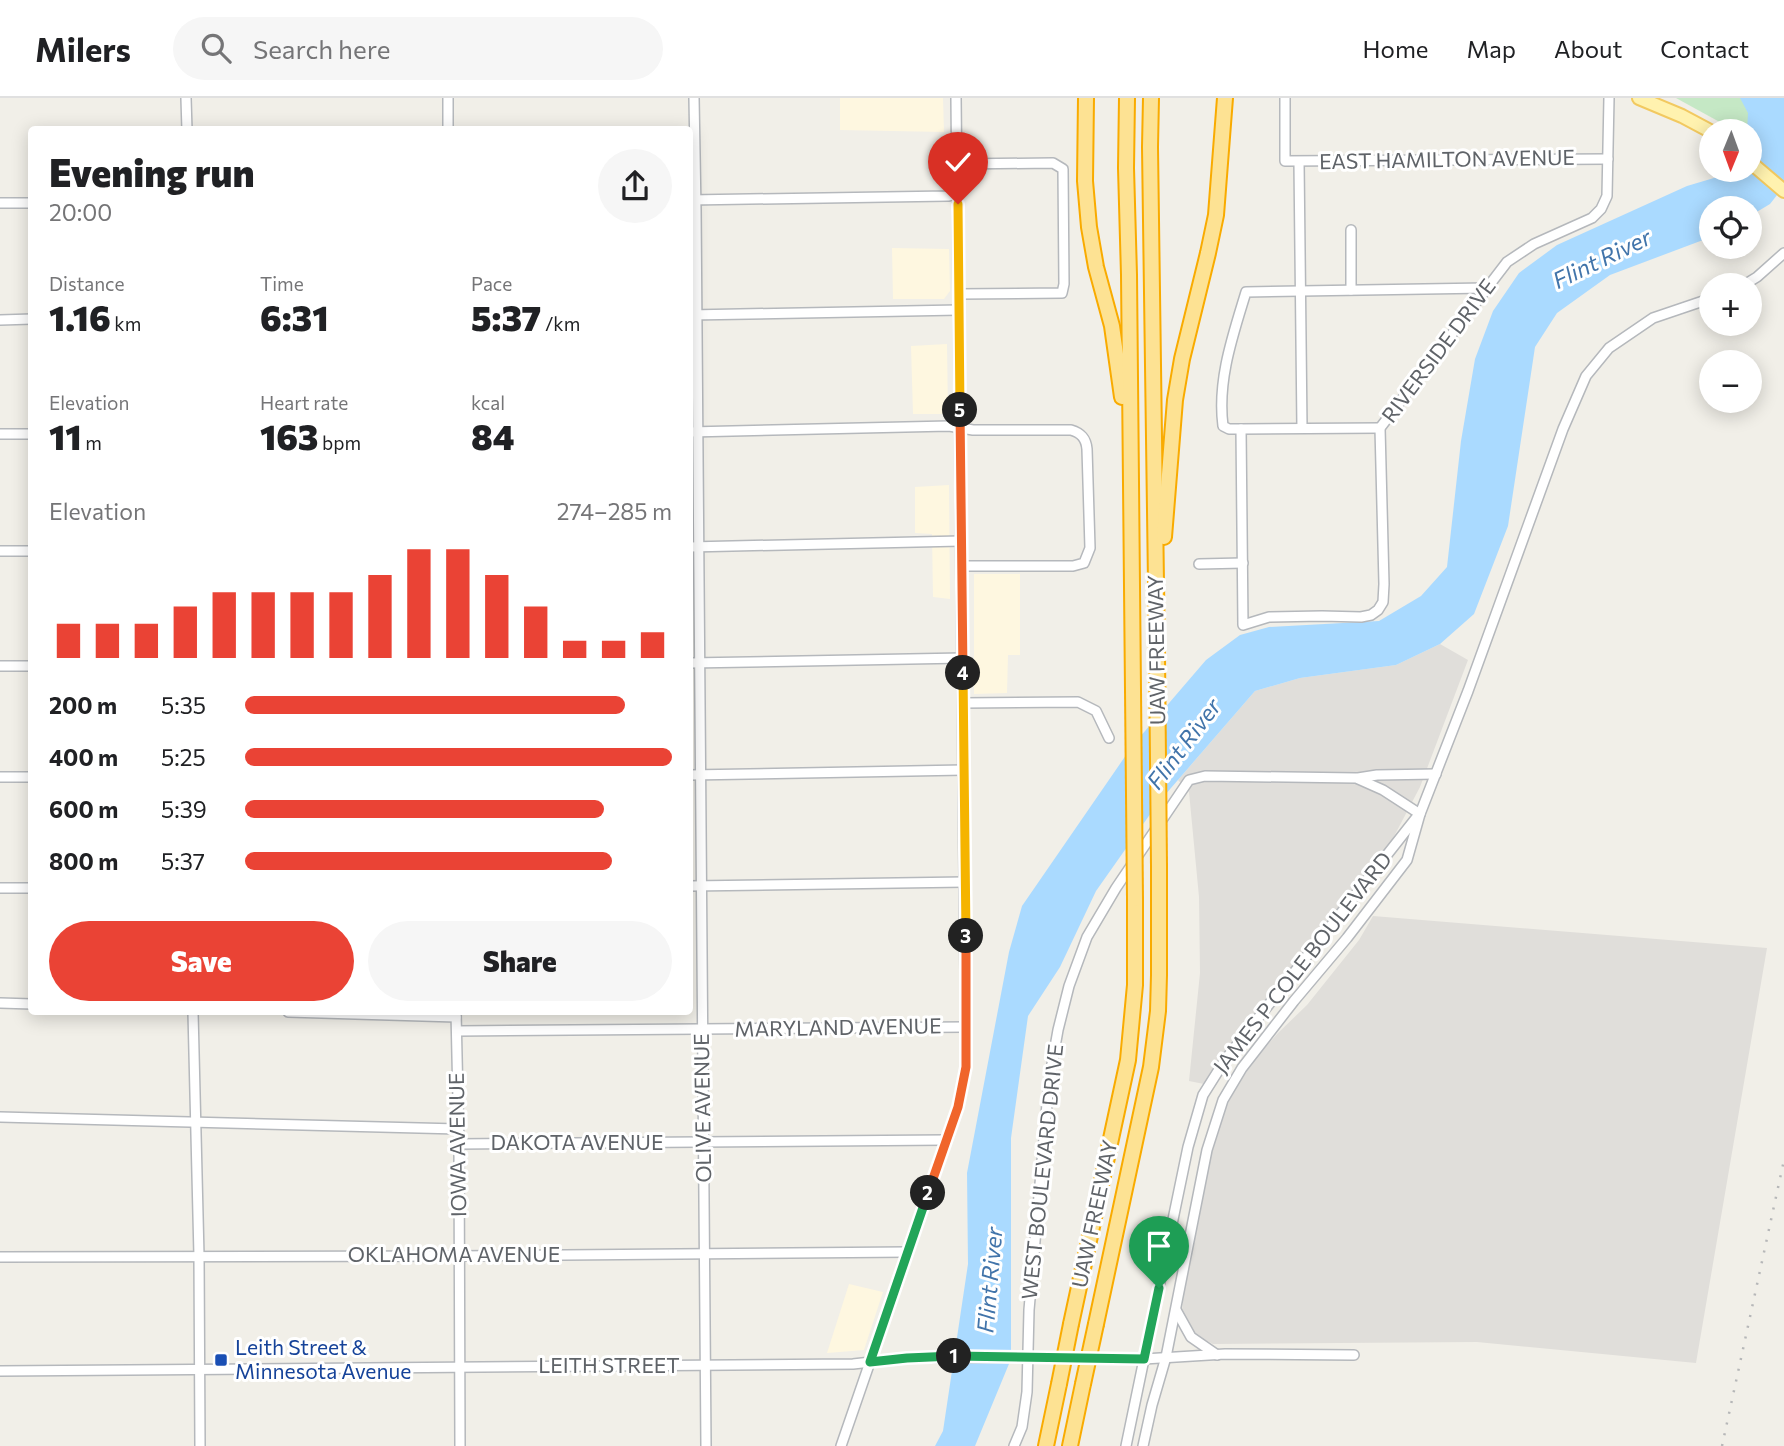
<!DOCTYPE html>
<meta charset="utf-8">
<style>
body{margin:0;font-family:Commissioner,sans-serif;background:#f6f6f6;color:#202124;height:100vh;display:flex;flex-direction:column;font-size:26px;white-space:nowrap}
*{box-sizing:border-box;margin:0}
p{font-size:23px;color:#757577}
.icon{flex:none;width:38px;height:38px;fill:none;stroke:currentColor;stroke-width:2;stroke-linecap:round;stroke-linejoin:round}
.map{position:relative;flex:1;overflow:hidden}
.sheet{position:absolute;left:28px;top:28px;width:665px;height:889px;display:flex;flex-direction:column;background:#fff;border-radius:7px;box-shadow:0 4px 18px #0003}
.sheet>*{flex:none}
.needle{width:46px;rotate:181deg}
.controls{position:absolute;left:1699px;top:21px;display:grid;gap:14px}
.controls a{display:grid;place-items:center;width:63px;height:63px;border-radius:50%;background:#fff;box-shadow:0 4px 18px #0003;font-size:35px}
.pin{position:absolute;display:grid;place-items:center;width:60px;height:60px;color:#fff;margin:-72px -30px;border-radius:50% 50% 50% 0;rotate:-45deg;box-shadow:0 0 7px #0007}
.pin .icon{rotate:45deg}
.km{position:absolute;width:35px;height:35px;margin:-18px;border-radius:50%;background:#222;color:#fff;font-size:19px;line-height:35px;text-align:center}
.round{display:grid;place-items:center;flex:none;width:74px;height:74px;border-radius:37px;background:#f6f6f6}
.head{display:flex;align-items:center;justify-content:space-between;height:119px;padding:0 21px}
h1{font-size:38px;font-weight:800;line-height:52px}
.stats{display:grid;grid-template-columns:repeat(3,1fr);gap:10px;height:119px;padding:7px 21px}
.stats div{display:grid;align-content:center}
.stats b{font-size:35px;font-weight:800}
.stats small{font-size:19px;font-weight:400}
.stats p{font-size:19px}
.chart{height:196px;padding:14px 21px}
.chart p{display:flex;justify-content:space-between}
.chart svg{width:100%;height:126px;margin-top:7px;stroke:#ea4335;stroke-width:6}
.primary-button{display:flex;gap:14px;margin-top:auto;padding:14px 21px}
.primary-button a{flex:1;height:80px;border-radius:42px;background:#ea4335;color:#fff;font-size:28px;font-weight:800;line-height:80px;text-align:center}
.primary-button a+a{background:#f6f6f6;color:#202124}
ul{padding:0 21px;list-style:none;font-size:23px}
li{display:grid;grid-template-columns:112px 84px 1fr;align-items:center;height:52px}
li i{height:18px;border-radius:9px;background:#ea4335}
header{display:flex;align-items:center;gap:42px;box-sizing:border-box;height:98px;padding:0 35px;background:#fff;border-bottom:2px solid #e0e0e0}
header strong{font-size:33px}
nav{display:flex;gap:38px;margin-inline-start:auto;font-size:24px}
.search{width:490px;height:63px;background:#f6f6f6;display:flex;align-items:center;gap:18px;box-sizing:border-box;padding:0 24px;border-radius:38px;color:#757577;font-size:26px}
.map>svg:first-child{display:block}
.commercial{fill:#fef7e0}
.industrial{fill:#e0deda}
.green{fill:#c5e8c5}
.water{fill:#aadaff}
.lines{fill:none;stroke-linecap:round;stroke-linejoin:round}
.minor-casing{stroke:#b5b8bc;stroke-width:12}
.major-casing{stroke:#f2c960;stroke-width:16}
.highway-casing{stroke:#f9ab00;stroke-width:18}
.minor{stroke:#fff;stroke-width:9}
.major{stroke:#fff2af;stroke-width:12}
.highway{stroke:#fde293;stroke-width:14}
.rail{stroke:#b6b7b8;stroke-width:2.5;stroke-dasharray:2 9;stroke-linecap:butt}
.minor-bridge-casing{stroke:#b5b8bc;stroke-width:12;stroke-linecap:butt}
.highway-bridge-casing{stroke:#f9ab00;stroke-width:18;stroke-linecap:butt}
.minor-bridge{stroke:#fff;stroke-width:9}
.highway-bridge{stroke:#fde293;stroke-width:14}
.split-1-casing{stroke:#fff;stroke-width:14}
.split-2-casing{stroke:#fff;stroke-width:14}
.split-3-casing{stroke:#fff;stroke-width:14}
.split-4-casing{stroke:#fff;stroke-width:14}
.split-5-casing{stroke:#fff;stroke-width:14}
.split-6-casing{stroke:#fff;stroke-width:14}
.split-1{stroke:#22a559;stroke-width:9}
.split-2{stroke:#22a559;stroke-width:9}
.split-3{stroke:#f0652b;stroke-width:9}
.split-4{stroke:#f5b400;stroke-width:9}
.split-5{stroke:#f0652b;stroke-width:9}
.split-6{stroke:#f5b400;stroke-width:9}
.transit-dot{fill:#1a4fb4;stroke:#fff;stroke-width:2.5}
.labels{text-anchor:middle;stroke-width:6;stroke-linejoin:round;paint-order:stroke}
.street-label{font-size:21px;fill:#5f6368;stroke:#fff}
.transit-label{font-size:21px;fill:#164399;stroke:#fff;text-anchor:start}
.water-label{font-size:23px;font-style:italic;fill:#4174aa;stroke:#fff}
</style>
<header>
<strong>Milers</strong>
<div class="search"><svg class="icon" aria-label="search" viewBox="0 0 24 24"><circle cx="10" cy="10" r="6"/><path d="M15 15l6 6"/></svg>Search here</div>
<nav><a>Home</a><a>Map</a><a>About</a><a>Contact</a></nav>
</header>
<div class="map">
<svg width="1784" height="1348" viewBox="0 0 1784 1348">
<rect width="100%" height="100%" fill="#f1efe8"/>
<!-- commercial -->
<g class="commercial">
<path d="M840,0H943L944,34L840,32Z"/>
<path d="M892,150L949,151L950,193L944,201H893Z"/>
<path d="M947,246L948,316H913L911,248Z"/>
<path d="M949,387L950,501L933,499L932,436L915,435V389Z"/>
<path d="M974,476H1020V557H1008L1007,595L974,596Z"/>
<path d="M849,1186L883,1194L864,1252L827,1255Z"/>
</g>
<!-- industrial -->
<g class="industrial">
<path d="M1440,546L1468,562L1420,689L1391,744L1362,783L1238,935L1211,973L1204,986L1189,983L1200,875L1199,799L1189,694L1178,682L1255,593L1300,580L1396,567Z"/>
<path d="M1373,818L1767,850L1696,1265L1477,1244L1213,1246L1196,1237L1187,1226L1182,1212L1184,1192L1209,1065L1224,1012L1242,980L1261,954L1278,935L1307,907L1359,842Z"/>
</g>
<!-- green -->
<path class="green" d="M1676,0H1784L1750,33H1736Z"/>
<!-- water -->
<path class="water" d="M1740,0H1784V88L1770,106L1750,118V110H1712L1711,139L1610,177L1557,215L1535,249L1508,428L1474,516L1440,546L1396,567L1300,580L1255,593L1158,705L1096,793L1060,869L1028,918L1011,1040V1261L975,1348H935L943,1333L968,1166L967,1075L1009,854L1022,808L1133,647L1206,562L1240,537L1269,529L1379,523L1421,498L1447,469L1461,343L1475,261L1493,213L1519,175L1557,147L1687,88L1724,77L1727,72H1750V33H1747L1748,15Z"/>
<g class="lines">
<!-- minor casing -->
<g class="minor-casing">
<g id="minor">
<path d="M186,0L187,32"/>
<path d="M448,0V32"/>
<path d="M694,0L696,112L706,1348"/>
<path d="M1285,0V63L1608,61"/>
<path d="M1299,64L1302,330"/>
<path d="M958,66L1053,65L1063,71L1064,186L1062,195L959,196"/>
<path d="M690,102L948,98L958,96"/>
<path d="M0,105H32"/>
<path d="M1351,132V192"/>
<path d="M1744,187L1757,179L1784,155"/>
<path d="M690,217L959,212"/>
<path d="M0,222L32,221"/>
<path d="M1380,330L1241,331H1229L1223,328C1217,282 1233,237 1246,194L1486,190"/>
<path d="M1241,331L1243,527L1269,519L1322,518L1361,519L1371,517L1378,512L1383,504L1384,486L1380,330L1507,164L1534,146L1592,120L1601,111L1607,98L1609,0"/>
<path d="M690,334L949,328L973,332H1071C1081,335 1086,340 1087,351L1090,450L1084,465L1073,468H962"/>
<path d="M0,336H32"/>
<path d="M690,449L961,443"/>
<path d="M0,453H32"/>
<path d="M1199,466L1243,465"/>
<path d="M690,565L963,560"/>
<path d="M0,568H32"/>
<path d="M963,605L1078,604L1096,613L1109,640"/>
<path d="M690,677L964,672"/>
<path d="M0,679H32"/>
<path d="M1358,680L1377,677L1436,676"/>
<path d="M690,788L965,784"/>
<path d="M0,790H32"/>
<path d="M0,905L32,906"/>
<path d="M193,914L199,1158L200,1348"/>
<path d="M288,914L456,919"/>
<path d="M456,914L459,1046L460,1348"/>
<path d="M457,933L967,929"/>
<path d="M0,1019L458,1031"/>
<path d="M459,1046L946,1042"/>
<path d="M0,1159L459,1158L908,1154"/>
<path d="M1176,1212L1191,1239L1217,1257"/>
<path d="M1048,1259L1144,1261L1225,1256L1354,1257"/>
<path d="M0,1273L853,1266L907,1260"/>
<path d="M841,1348L958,1009L966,969L956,0"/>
<path d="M1014,1348L1022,1329L1027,1294L1029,1212L1049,983L1058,932L1069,888L1087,839L1116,790L1189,682L1205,678L1356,680L1383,692L1420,716"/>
<path d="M1126,1348L1188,1049L1203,997L1225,962L1416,720"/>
<path d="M1143,1348L1152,1307L1166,1259L1207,1052L1223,1002L1242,970L1294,903L1347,840L1407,762L1420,716L1468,593L1563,331L1586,278L1609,250L1653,220L1712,200"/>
</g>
</g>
<!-- major casing -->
<g class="major-casing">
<g id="major">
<path d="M1639,0L1682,18L1712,34"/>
<path d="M1750,64L1784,93"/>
</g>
</g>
<!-- highway casing -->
<g class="highway-casing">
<g id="highway">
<path d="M1086,0L1085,83L1089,129L1096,169L1112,228L1122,299"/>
<path d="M1127,0L1126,70L1129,177L1133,592"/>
<path d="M1151,0L1150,49L1157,558"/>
<path d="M1164,439L1175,302L1182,261L1208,155L1216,117L1225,0"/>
<path d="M1071,1226L1128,962L1135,887V801"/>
<path d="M1096,1226L1151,969L1158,913L1159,877V768"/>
<path d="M1046,1348L1059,1286"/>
<path d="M1070,1348L1083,1286"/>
</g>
</g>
<!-- minor -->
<use href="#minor" class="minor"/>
<!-- major -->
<use href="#major" class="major"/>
<!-- highway -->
<use href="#highway" class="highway"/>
<!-- rail -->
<path class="rail" d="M1722,1348L1784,1062"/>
<!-- minor-bridge casing -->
<g class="minor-bridge-casing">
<path id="minor-bridge" d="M907,1260L1048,1259"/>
</g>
<!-- highway-bridge casing -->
<g class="highway-bridge-casing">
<g id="highway-bridge">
<path d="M1157,558L1159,768"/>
<path d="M1133,592L1135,801"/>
<path d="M1059,1286L1071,1226"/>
<path d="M1083,1286L1096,1226"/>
</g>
</g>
<!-- minor-bridge -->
<use href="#minor-bridge" class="minor-bridge"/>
<!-- highway-bridge -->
<use href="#highway-bridge" class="highway-bridge"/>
</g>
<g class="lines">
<!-- split-1 casing -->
<g class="split-1-casing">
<path id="split-1" d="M954,1258L1144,1261L1159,1190"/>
</g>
<!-- split-2 casing -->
<g class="split-2-casing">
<path id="split-2" d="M928,1095L870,1264L907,1260L954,1258"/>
</g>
<!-- split-3 casing -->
<g class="split-3-casing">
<path id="split-3" d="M928,1095L958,1009L966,969V838"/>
</g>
<!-- split-4 casing -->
<g class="split-4-casing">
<path id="split-4" d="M963,575L966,838"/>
</g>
<!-- split-5 casing -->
<g class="split-5-casing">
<path id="split-5" d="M960,312L963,575"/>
</g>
<!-- split-6 casing -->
<g class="split-6-casing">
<path id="split-6" d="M958,106L960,312"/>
</g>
<!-- split-1 -->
<use href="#split-1" class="split-1"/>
<!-- split-2 -->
<use href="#split-2" class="split-2"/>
<!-- split-3 -->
<use href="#split-3" class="split-3"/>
<!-- split-4 -->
<use href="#split-4" class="split-4"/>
<!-- split-5 -->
<use href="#split-5" class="split-5"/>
<!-- split-6 -->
<use href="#split-6" class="split-6"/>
</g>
<!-- markers -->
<rect class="transit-dot" x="214" y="1255" width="14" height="14" rx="3.5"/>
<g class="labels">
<!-- street labels -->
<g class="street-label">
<text transform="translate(1447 62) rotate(-1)" y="7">EAST HAMILTON AVENUE</text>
<text transform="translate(1439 253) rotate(-53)" y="7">RIVERSIDE DRIVE</text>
<text transform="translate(1157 552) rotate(-91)" y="7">UAW FREEWAY</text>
<text transform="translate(1303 865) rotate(-52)" y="7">JAMES P COLE BOULEVARD</text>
<text transform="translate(838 930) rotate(-1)" y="7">MARYLAND AVENUE</text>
<text transform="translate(703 1010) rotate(-91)" y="7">OLIVE AVENUE</text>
<text x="577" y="1052">DAKOTA AVENUE</text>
<text transform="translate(458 1047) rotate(-91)" y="7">IOWA AVENUE</text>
<text transform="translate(1043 1074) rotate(-84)" y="7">WEST BOULEVARD DRIVE</text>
<text transform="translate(1095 1116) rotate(-78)" y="7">UAW FREEWAY</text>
<text x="454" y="1164">OKLAHOMA AVENUE</text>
<text x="609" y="1275">LEITH STREET</text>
</g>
<!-- transit labels -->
<g class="transit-label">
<text x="235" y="1257">Leith Street &amp;<tspan x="235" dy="24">Minnesota Avenue</tspan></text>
</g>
<!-- water labels -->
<g class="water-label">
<text transform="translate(1602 161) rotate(-26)" y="8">Flint River</text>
<text transform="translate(1184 646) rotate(-53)" y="8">Flint River</text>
<text transform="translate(990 1182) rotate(-85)" y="8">Flint River</text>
</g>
</g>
</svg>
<div class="controls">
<a><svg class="needle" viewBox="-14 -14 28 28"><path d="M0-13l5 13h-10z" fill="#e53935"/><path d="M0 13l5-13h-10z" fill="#757577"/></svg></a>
<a><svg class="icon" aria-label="locate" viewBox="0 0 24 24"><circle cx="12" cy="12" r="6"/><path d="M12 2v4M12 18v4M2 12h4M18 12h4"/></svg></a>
<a>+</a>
<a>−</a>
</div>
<div class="pin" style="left:1159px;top:1190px;background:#1e9e55"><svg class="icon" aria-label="arrive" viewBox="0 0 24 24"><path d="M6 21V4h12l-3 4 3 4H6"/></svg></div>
<div class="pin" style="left:958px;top:106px;background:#d93025"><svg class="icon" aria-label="check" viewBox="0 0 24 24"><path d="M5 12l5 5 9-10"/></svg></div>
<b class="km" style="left:954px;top:1258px">1</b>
<b class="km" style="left:928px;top:1095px">2</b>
<b class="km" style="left:966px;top:838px">3</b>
<b class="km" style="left:963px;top:575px">4</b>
<b class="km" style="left:960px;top:312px">5</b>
<section class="sheet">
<div class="head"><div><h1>Evening run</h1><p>20:00</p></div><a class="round"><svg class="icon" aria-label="share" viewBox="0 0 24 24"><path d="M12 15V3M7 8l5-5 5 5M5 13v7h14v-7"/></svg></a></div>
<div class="stats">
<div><p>Distance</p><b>1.16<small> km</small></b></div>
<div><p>Time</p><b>6:31</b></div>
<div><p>Pace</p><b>5:37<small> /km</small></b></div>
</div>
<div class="stats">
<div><p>Elevation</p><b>11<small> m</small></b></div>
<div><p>Heart rate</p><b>163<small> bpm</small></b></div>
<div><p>kcal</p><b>84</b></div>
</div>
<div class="chart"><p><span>Elevation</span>274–285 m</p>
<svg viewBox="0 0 160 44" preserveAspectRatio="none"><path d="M5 44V32M15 44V32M25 44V32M35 44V26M45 44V21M55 44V21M65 44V21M75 44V21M85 44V15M95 44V6M105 44V6M115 44V15M125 44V26M135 44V38M145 44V38M155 44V35"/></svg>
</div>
<ul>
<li><b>200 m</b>5:35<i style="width:89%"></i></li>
<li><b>400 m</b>5:25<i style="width:100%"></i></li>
<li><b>600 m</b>5:39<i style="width:84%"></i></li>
<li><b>800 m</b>5:37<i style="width:86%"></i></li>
</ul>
<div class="primary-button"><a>Save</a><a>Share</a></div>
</section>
</div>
